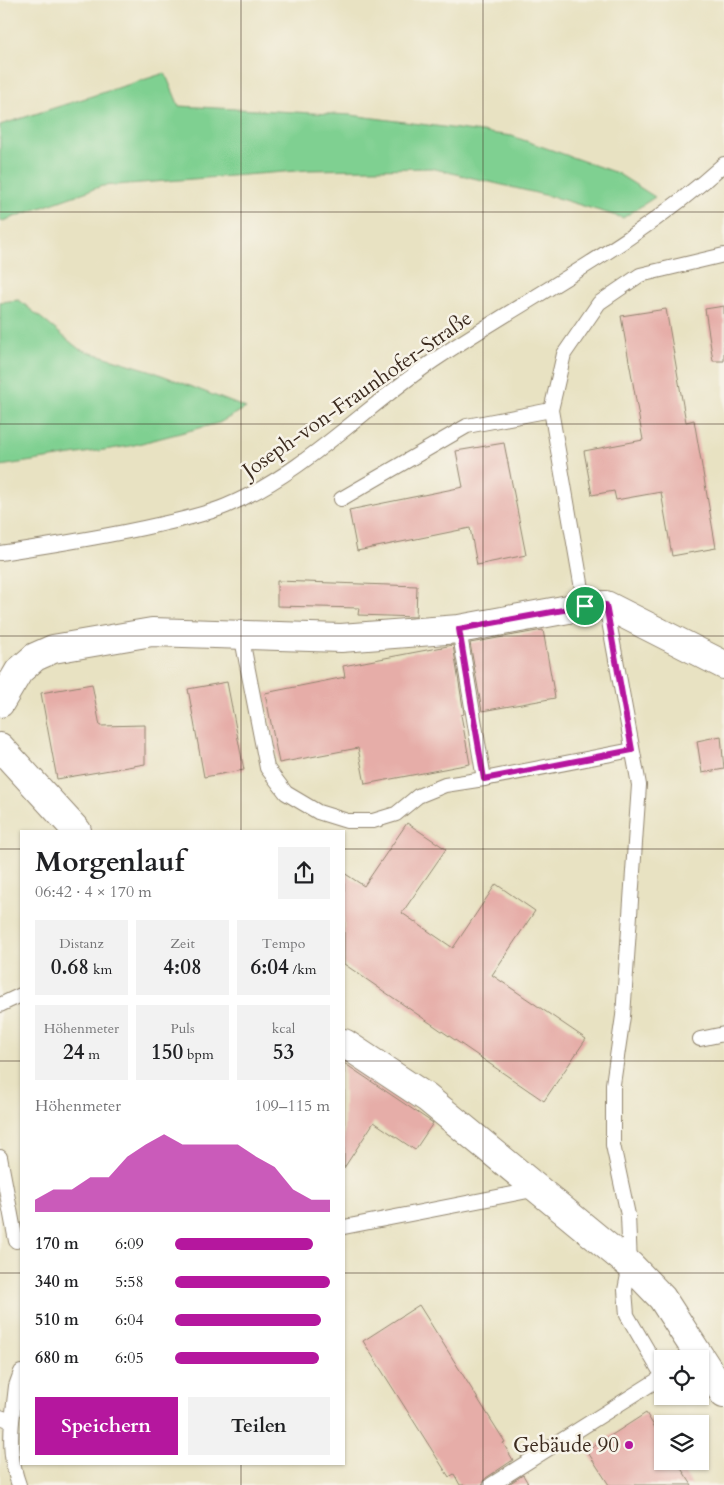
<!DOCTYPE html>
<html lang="de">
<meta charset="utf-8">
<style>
body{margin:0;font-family:Cardo,serif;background:#f2f2f2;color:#202124;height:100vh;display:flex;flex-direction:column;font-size:19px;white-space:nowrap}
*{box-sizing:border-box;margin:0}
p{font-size:16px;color:#757577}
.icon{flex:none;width:28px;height:28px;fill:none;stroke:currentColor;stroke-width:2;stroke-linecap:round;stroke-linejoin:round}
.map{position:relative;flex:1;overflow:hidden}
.panel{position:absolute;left:20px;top:830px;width:325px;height:635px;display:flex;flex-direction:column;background:#fff;border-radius:0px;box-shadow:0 1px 4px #0004}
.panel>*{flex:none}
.fabs{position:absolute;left:654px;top:1350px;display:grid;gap:10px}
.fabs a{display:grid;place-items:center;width:55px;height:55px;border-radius:0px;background:#fff;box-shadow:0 1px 4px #0004;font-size:25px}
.pin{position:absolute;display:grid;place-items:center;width:42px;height:42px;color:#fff;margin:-21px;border:2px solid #fff;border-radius:50%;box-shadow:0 1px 5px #0007}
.round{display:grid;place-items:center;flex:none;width:52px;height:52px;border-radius:0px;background:#f2f2f2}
.summary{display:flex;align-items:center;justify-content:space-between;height:85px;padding:0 15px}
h1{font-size:28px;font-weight:700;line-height:38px}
.metrics{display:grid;grid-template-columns:repeat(3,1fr);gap:8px;height:85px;padding:5px 15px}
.metrics div{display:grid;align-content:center;border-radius:0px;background:#f2f2f2;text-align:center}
.metrics b{font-size:21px;font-weight:700}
.metrics small{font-size:14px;font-weight:400}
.metrics p{font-size:14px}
.chart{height:140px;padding:10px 15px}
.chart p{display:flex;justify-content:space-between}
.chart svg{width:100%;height:90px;margin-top:5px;fill:#b5179e;opacity:.7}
.button{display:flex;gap:10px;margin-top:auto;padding:10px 15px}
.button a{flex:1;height:58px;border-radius:0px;background:#b5179e;color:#fff;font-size:20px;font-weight:700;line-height:58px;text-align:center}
.button a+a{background:#f2f2f2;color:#202124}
ul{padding:0 15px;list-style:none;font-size:16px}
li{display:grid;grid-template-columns:80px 60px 1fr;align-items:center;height:38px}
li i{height:12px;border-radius:6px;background:#b5179e}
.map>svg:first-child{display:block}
.green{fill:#7fd091;stroke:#5d7d58}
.building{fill:#e6ada8}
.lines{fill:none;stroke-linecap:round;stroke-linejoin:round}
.lane-casing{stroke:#928670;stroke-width:16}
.street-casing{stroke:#928670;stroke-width:30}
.lane{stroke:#fff;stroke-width:14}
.street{stroke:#fff;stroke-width:28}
.route-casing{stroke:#fff;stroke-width:10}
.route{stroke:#b5179e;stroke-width:6}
.grid{fill:none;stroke:#3b2a1e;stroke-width:1;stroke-opacity:0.55}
.poi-dot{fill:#b5179e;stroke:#f7f3e8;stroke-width:2}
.labels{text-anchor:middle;stroke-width:5;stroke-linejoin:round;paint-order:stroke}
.street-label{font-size:21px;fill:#3b2a1e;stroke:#f7f3e8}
.poi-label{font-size:21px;fill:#3b2a1e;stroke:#f7f3e8;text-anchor:end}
</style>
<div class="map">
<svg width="724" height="1485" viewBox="0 0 724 1485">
<rect width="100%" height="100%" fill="#f7f3e8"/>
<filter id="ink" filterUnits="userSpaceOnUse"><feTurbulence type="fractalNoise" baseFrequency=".02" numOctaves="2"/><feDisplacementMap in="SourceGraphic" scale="10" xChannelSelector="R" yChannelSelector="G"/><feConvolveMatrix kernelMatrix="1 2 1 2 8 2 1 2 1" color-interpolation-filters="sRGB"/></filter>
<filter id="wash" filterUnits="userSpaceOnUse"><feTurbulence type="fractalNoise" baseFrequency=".0096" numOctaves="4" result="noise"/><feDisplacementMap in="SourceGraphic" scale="20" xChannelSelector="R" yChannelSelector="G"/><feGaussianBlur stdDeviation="1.12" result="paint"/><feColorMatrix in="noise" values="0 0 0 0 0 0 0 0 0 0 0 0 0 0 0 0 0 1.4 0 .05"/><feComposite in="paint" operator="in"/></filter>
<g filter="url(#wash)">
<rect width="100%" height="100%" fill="#e8e2c2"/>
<!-- green -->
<g class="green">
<path d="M165,73L179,106L351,115L512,136L617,173L655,197L623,218L557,198L431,168L309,170L102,186L0,222V125Z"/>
<path d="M19,300L79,349L149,370L246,408L219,423L130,446L0,466V302Z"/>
</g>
<g id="blocks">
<!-- building -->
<g class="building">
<path d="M724,306V361H713L705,309Z"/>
<path d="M666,309L686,422L694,420L716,548L672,556L661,492L616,500L614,491L592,495L584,451L643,440L621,316Z"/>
<path d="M504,443L526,555L477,565L470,528L357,551L349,510L463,487L456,451Z"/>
<path d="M277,581L417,586L416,617L358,615L359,608L277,606Z"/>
<path d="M543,630L555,698L482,711L470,643Z"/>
<path d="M453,645L464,714L461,715L470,764L365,784L358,748L279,763L265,693L345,677L343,666Z"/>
<path d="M227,682L244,770L204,777L188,689Z"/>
<path d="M92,684L100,726L145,725V764L57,779L41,693Z"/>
<path d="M721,736L724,769L702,773L697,741Z"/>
<path d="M407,823L446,849L402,913L453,948L496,884L535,911L492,975L586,1039L544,1101L344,964V873L364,886Z"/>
<path d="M344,1063L433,1123L415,1150L374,1122L344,1168Z"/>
<path d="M419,1305L505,1442L503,1443L513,1460L486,1478L482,1485H460L454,1474L449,1477L363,1341Z"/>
<path d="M646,1413L662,1439V1461H676L692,1485H609L587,1451Z"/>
<path d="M523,1475L529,1485H507Z"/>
</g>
</g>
</g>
<g filter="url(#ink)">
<use href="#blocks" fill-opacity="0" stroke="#928670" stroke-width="1"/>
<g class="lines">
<!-- lane casing -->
<g class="lane-casing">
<g id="lane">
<path d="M341,499L467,426L551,410"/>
<path d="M0,553C53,545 105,537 157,525C180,520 204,515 226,506C307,472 367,404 439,357C536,293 637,243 724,164"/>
<path d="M606,605L639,785L623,1016L613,1084V1145L628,1215L630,1265L625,1290L627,1315L662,1375"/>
<path d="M585,606L551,410L564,354L599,303L640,275L724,255"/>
<path d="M459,629L484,779"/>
<path d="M241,634L267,768L286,793L318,812L347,821H373L396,814L418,796L445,785L484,779L632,750"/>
<path d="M0,1005L21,995"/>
<path d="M700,1039L724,1034"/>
<path d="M0,1157L16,1241"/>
<path d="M344,1227L538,1189"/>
<path d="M0,1417L12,1421C10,1444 11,1463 19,1485"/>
<path d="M12,1421L16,1386L21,1372"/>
<path d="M491,1485L662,1377"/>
</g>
</g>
<!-- street casing -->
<g class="street-casing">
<g id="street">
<path d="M0,703L19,671L35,657L53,649L152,632L341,638L459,629L585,606L606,605L724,665"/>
<path d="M0,747L77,831"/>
<path d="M344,1043L427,1098L630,1265L662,1298L724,1394"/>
</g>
</g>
<!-- lane -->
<use href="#lane" class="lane"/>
<!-- street -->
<use href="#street" class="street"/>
</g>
</g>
<g class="lines" filter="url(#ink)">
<!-- route casing -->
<g class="route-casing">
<path id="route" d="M606,605L632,750L484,779L459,629L585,606Z"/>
</g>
<!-- route -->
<use href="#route" class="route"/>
</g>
<!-- grid -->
<path class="grid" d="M241,0V831M483,0V1485M0,212H724M0,424H724M0,636H724M0,849H21M344,849H724M0,1061H21M344,1061H724M0,1273H21M344,1273H724M241,1464V1485"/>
<!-- markers -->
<circle class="poi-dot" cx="629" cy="1445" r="5"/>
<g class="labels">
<!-- street labels -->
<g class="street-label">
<text transform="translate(357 394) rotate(-35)" y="7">Joseph-von-Fraunhofer-Straße</text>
</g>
<!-- poi labels -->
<g class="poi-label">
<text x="619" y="1452">Gebäude 90</text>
</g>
</g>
</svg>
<div class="fabs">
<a><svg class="icon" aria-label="locate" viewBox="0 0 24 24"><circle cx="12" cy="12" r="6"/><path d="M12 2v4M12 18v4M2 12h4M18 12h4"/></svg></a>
<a><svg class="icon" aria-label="layers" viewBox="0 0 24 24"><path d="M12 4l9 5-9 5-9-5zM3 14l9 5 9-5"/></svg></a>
</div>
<div class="pin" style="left:585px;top:606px;background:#1e9e55"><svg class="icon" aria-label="arrive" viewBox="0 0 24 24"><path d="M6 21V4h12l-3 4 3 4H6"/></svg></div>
<section class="panel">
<div class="summary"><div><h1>Morgenlauf</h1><p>06:42 · 4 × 170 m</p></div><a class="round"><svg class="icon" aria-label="share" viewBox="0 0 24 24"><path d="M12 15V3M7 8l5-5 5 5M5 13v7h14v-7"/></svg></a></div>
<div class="metrics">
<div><p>Distanz</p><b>0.68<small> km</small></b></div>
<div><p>Zeit</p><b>4:08</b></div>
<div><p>Tempo</p><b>6:04<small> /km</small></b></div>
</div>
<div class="metrics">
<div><p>Höhenmeter</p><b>24<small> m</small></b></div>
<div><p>Puls</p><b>150<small> bpm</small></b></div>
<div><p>kcal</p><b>53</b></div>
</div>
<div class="chart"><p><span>Höhenmeter</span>109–115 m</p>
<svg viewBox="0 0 160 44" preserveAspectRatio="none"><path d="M0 44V38L10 33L20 33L30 27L40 27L50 17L60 11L70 6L80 11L90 11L100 11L110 11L120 17L130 22L140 33L150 38L160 38V44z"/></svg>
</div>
<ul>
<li><b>170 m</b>6:09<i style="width:89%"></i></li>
<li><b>340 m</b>5:58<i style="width:100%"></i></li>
<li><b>510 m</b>6:04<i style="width:94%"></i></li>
<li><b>680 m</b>6:05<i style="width:93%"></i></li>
</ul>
<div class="button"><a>Speichern</a><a>Teilen</a></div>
</section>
</div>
